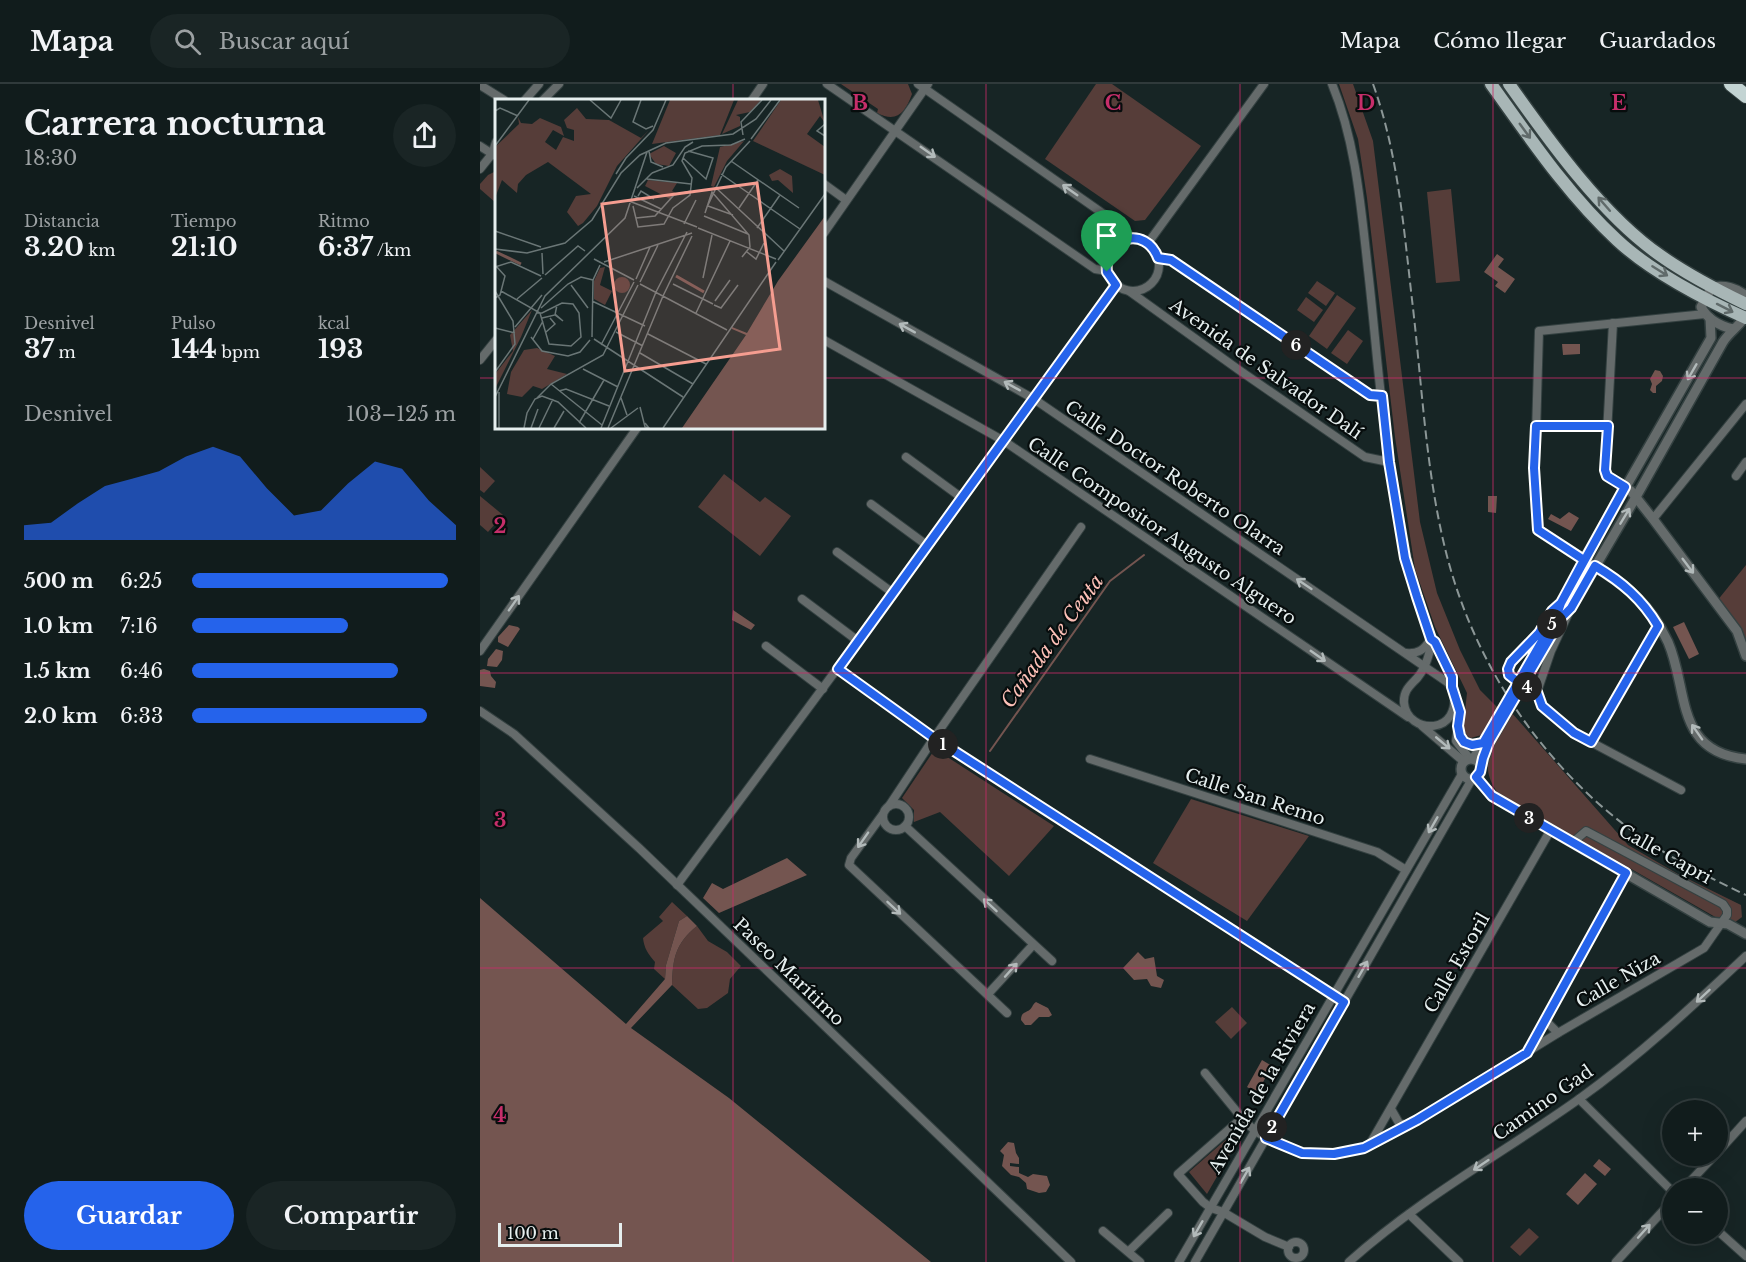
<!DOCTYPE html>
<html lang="es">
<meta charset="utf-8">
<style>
body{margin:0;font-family:"Libre Baskerville",serif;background:#1a2525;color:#f1f3f6;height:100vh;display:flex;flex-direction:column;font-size:22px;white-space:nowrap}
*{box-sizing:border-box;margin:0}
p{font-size:20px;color:#9ca1a3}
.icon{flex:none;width:33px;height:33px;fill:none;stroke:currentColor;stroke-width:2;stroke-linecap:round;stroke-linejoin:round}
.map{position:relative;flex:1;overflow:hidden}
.panel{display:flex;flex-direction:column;background:#111c1c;width:480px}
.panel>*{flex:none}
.fabs{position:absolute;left:1182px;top:1016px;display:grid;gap:12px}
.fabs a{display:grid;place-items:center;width:66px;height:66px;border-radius:50%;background:#111c1c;box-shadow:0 6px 24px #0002,0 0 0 2px #303a3b;font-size:30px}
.scale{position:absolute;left:18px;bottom:15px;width:124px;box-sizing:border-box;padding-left:6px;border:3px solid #e6efef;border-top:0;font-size:16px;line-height:21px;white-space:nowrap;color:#e6efef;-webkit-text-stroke:4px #070d0d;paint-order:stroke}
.pin{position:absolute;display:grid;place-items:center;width:51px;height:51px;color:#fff;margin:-62px -26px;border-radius:50% 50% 50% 0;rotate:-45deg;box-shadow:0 0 6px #0007}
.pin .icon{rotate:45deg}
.km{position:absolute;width:30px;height:30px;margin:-15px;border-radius:50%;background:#222;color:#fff;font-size:16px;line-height:30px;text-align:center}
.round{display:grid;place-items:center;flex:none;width:63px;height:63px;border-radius:32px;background:#1a2525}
.overview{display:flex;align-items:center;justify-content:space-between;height:102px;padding:0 24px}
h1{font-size:33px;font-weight:700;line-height:45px}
.figures{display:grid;grid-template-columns:repeat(3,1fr);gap:9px;height:102px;padding:6px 24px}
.figures div{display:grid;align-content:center}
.figures b{font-size:26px;font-weight:700}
.figures small{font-size:16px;font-weight:400}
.figures p{font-size:16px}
.chart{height:168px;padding:12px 24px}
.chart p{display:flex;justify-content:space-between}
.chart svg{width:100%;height:108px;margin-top:6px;fill:#2563eb;opacity:.7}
.primary-button{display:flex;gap:12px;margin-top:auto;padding:12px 24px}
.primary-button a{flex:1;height:69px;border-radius:36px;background:#2563eb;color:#fff;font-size:24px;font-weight:700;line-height:69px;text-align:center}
.primary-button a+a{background:#1a2525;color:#f1f3f6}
ul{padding:0 24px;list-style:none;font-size:20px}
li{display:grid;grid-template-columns:96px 72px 1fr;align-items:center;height:45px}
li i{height:15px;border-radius:8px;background:#2563eb}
header{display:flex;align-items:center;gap:36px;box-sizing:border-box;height:84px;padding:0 30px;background:#111c1c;border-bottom:2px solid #303a3b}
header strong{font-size:28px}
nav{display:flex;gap:33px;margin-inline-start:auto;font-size:21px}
.search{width:420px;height:54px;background:#1a2525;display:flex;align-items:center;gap:15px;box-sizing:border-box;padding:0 21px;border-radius:33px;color:#9ca1a3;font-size:22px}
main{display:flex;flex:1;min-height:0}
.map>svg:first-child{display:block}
.green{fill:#563d39}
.water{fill:#745550}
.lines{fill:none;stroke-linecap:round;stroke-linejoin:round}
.stream{stroke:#745550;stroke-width:2}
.minor-casing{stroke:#344141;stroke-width:10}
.tertiary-casing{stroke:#344141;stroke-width:12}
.primary-casing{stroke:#344141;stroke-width:15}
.motorway-casing{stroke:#344141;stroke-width:16}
.minor{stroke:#656b6b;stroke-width:8}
.tertiary{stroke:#656b6b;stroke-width:9}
.primary{stroke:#a8b6b6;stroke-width:12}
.motorway{stroke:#c3d4d3;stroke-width:14}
.rail{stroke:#8c9797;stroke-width:2;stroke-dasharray:9 4.5;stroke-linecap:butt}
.minor-bridge-casing{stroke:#344141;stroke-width:10;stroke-linecap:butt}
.minor-bridge{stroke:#656b6b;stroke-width:8}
.oneway{stroke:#606a6a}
.oneway2{stroke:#b2baba}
.route-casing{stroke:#fff;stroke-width:12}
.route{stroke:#2563eb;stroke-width:8}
.grid{fill:none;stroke:#c62e6a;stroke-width:1.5;stroke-opacity:0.55}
.labels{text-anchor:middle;stroke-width:4.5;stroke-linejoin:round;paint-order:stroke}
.street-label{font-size:18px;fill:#e6efef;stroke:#070d0d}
.water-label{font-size:20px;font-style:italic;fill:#fdc0b7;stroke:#070d0d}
.inset-river{fill:none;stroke:#745550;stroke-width:3}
.inset-road{fill:none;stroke:#6a7676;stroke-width:1.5}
.view{fill:#f59d90;fill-opacity:0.15;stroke:#f59d90;stroke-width:3}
.inset-edge{fill:none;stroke:#e6efef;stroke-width:3}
.grid-label{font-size:20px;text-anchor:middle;font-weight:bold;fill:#c62e6a;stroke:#070d0d;stroke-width:4.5;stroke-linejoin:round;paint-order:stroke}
</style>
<header>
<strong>Mapa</strong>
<div class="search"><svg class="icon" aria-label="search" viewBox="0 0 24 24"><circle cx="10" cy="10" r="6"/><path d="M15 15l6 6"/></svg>Buscar aquí</div>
<nav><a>Mapa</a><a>Cómo llegar</a><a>Guardados</a></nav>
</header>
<main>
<section class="panel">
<div class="overview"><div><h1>Carrera nocturna</h1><p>18:30</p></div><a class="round"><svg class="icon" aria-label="share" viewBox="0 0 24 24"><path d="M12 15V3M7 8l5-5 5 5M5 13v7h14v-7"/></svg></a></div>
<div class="figures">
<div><p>Distancia</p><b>3.20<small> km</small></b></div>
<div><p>Tiempo</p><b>21:10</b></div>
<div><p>Ritmo</p><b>6:37<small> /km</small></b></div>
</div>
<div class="figures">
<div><p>Desnivel</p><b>37<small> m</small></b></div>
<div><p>Pulso</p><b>144<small> bpm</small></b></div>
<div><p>kcal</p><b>193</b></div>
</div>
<div class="chart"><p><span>Desnivel</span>103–125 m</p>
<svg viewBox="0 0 160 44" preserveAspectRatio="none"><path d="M0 44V38L10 37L20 29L30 22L40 19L50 16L60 10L70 6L80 10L90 23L100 34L110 32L120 21L130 12L140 15L150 28L160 38V44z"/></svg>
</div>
<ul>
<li><b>500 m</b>6:25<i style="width:97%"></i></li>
<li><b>1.0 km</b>7:16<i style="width:59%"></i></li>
<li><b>1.5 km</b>6:46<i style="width:78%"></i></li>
<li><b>2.0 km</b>6:33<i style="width:89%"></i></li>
</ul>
<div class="primary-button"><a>Guardar</a><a>Compartir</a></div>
</section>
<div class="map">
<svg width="1266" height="1178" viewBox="0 0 1266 1178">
<rect width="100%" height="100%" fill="#172525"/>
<!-- green -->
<g class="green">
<path d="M361,0H428L432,10C425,29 417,39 397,29L398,25Z"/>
<path d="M616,0H632L721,62L665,136L655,137L565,75Z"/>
<path d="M859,0H873L893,57L940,438L957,509L980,566L1000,606L1019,625L1005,650L991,654L987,652L983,645L987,609L955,543L935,485L915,353L887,114L878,55Z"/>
<path d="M16,87V119L0,105V100L8,91Z"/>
<path d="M971,105L980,197L956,199L947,108Z"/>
<path d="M837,197L855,209L846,222L828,209Z"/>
<path d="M857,211L876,224L847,265L829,252Z"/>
<path d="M826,213L843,226L834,238L817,226Z"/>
<path d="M868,246L883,257L867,280L851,269Z"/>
<path d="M0,383L15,397L4,409L0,406Z"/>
<path d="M244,390L280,418L285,413L311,432L280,472L218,423Z"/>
<path d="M0,412L23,431L8,448L0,441Z"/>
<path d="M1266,481V556L1237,517Z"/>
<path d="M1031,628L1148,761L1198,790L1261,821L1262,833L1254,839L1237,834L1018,709C995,679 1016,656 1031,628Z"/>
<path d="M455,665L574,742L529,792L460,728L434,738V726L422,714Z"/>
<path d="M711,715L829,752L767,837L673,779Z"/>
<path d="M192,818L207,832L199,837L186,881L185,895L174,885L175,878C168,870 164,864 163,854L183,837L179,833Z"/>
<path d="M217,842L228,857L247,868L261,882L250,895L248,909L227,924L218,925L192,901C193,874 195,860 217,842Z"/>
<path d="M752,923L767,939L751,955L735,938Z"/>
<path d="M758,1045L762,1049L727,1110L709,1088Z"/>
<path d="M1049,1144L1059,1153L1040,1172L1030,1163Z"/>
</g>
<!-- water -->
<g class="water">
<path d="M1017,170L1024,175L1018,183L1035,195L1025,209L1015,202L1018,198L1004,188Z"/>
<path d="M1082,260H1100V270L1083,271Z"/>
<path d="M1175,286L1180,287L1183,292L1182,297L1176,302V309H1173L1170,306L1172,300L1170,295Z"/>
<path d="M1008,412H1017L1016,429L1008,428Z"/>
<path d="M1089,428L1099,434L1091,447L1068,435L1071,430L1080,435Z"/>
<path d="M253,526L275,541L271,546L252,536Z"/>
<path d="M1204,538L1219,570L1209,575L1193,543Z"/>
<path d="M29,541L38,543L40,545L28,563L18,558V553Z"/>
<path d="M16,565L23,567L22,576L17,583L7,582L8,575Z"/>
<path d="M4,585L10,587L11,592L16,598L15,604L0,602V586Z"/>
<path d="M307,774L327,791L239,829L223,814L232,799L243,805Z"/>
<path d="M0,814L146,940L185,895L186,881L199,837L207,832L217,842C195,860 193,874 192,901L151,944L249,1014L451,1178H0Z"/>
<path d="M658,868L665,875L674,873L677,892L684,896L681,904L671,902L667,895L654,896L643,884Z"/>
<path d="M556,918L568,924L572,931L569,933H559L551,941H545L541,936C541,926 548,930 552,923C553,921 554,919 556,918Z"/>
<path d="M782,976L792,982L777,1009L767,1003Z"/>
<path d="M528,1058L534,1059L536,1069L539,1074V1080L530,1079V1082L539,1083V1089L548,1093L553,1090L567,1092L570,1101L566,1108L559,1109L547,1105L546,1099L539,1093L531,1091L522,1082L524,1071L520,1067Z"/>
<path d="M1119,1075L1131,1085L1125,1092L1113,1082Z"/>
<path d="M1105,1089L1117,1100L1098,1121L1086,1110Z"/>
</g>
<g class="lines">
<!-- stream -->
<path class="stream" d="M510,667L630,497L664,471"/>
<!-- minor casing -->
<g class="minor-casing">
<g id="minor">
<path d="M347,0L615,185L627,187"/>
<path d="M438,0L638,140L652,154"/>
<path d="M852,0C876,58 881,124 888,186C896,255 900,325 912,393C922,445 928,493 946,543C949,550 951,553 955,558C961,566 965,578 969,587C972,593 971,598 973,604C984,653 927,651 924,619C923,606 931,601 938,593C946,583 951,567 951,555"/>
<path d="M0,1L24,16"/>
<path d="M45,16L59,0"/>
<path d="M63,16L79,0"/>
<path d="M272,16L283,0"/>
<path d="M0,62L14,71"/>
<path d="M0,85L12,70L16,58"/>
<path d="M344,100L366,116"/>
<path d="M344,149L448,0"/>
<circle cx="653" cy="181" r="26"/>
<path d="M668,159L784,0"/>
<path d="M678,174L691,176L890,311L902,312"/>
<path d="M344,197L554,315L967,598L972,603"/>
<path d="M649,207L759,286L885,373L909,378"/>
<path d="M1133,239L1125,386L1127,392L1145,403"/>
<path d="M344,256L524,357L928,633"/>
<path d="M0,276L16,256"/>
<path d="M1056,342H1128"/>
<path d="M426,373L482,414"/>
<path d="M1256,392L1266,378"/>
<path d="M391,420L448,462"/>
<path d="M1173,435L1266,320"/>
<path d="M357,468L413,509"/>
<path d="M1104,476L1058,446L1055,383L1059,247L1225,230"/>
<path d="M322,515L378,557"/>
<path d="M286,562L343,605"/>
<path d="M0,567L157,344"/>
<path d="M926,569C938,570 944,566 950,556"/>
<path d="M358,585L454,654L864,918"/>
<path d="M1035,596L1029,591L1028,585L1031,578L1059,549L1072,527L1081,519"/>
<path d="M1057,608L1062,622L1094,649L1201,706"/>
<path d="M1057,608L1071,567L1090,526"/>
<path d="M976,618L980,628L976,657L989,674"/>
<path d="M0,627L34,650L159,764L591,1178"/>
<path d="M942,642L983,677"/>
<path d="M979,645L984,658L992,661L1003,659"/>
<path d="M1111,658L1178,542"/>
<path d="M610,675L897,768L926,786"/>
<circle cx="416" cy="733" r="13"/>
<path d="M409,722L454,654L601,443"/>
<path d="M403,730L371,774L369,781L527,929"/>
<path d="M425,742L572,877"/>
<path d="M197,801L448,462L636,201"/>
<path d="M508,910L553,861"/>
<path d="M1066,937L1078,949"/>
<path d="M1048,967L1146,789"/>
<path d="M725,989L762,1034L775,1047L796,1059L822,1069L854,1070L884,1064L937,1036L1078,949L1224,864L1247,831V826L1243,820L1106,747L1092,759"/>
<path d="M1099,1015L1192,1107"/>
<path d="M911,1025L919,1039L927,1042"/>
<path d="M762,1034L698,1090L723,1118L731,1124L743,1128L785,1153L809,1163"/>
<path d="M890,1060L1070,747"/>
<path d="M1238,1068L1266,1037"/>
<path d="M1204,1104L1235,1071"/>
<path d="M929,1130L979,1178"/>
<path d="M623,1147L660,1178"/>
<path d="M1238,1147L1266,1172"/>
<circle cx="816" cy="1166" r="8"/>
<path d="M649,1167L688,1129"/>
<path d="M699,1178L982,690"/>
<path d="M715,1178L992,695"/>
<path d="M869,1178C939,1115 1023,1069 1099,1015C1159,972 1213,922 1266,872"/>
<path d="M1136,1178L1192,1117"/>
</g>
</g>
<!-- tertiary casing -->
<g class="tertiary-casing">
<g id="tertiary">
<path d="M1253,245C1240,242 1228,236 1221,223L1232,203C1245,201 1255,203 1266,212"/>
<path d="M1145,403L1151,407L1173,435L1257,547L1266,572"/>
<path d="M1111,480C1145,500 1171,521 1188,558C1209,606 1194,668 1266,675"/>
<path d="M1075,536L1104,476L1231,254L1230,234"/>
<circle cx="991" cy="685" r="10"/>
<path d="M993,675L1006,655"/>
<path d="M1001,683L1009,659L1082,533L1091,524L1156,413L1243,258C1250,247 1260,242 1266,231"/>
<path d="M996,693L1012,712L1230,838L1248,840L1266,850"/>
</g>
</g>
<!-- primary casing -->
<g class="primary-casing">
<g id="primary">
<path d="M1011,0C1050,54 1088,111 1137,156C1170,187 1225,216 1266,234"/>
<path d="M1029,0C1070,58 1123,132 1181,172C1208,191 1237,206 1266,220"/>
</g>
</g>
<!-- motorway casing -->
<g class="motorway-casing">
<path id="motorway" d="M1251,0L1266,12"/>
</g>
<!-- minor -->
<use href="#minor" class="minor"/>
<!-- tertiary -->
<use href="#tertiary" class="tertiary"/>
<!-- primary -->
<use href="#primary" class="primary"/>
<!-- motorway -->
<use href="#motorway" class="motorway"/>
<!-- rail -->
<path class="rail" d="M893,0C919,72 924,149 933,224C942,303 946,384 964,460C991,576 1061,682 1158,751C1192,775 1228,793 1266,811"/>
<!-- minor-bridge casing -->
<g class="minor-bridge-casing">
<path id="minor-bridge" d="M1035,596L1048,603"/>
</g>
<!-- minor-bridge -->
<use href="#minor-bridge" class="minor-bridge"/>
</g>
<!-- one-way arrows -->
<defs><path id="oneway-shaft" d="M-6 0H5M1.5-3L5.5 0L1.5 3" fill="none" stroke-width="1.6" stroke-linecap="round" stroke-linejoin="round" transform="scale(1.5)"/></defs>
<g class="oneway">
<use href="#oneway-shaft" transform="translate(1045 47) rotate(54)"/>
<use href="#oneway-shaft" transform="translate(1124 120) rotate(-131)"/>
<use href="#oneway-shaft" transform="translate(1180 187) rotate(32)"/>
<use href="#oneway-shaft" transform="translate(1245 224) rotate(27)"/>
</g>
<g class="oneway2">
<use href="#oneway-shaft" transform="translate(448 68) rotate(35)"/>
<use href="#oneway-shaft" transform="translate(590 106) rotate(-145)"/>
<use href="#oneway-shaft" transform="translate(427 244) rotate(-151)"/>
<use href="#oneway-shaft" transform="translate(1212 288) rotate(120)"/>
<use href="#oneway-shaft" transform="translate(532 302) rotate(-151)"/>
<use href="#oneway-shaft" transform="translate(1145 432) rotate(-59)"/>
<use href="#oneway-shaft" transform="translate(1208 482) rotate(53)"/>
<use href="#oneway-shaft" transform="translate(824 500) rotate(-146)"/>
<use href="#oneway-shaft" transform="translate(34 519) rotate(-55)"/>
<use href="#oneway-shaft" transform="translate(838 572) rotate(35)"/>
<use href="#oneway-shaft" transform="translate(1217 648) rotate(-125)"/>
<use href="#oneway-shaft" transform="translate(963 659) rotate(40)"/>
<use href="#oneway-shaft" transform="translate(953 741) rotate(120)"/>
<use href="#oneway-shaft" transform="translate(383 756) rotate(125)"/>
<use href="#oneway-shaft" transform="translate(510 821) rotate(-137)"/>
<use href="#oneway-shaft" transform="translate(414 824) rotate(43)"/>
<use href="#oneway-shaft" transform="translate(883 885) rotate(-60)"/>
<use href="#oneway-shaft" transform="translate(531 886) rotate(-48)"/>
<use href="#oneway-shaft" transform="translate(1223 912) rotate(137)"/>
<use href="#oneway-shaft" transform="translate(1001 1081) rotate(146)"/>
<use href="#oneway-shaft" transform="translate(765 1091) rotate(-60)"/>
<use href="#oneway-shaft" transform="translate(718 1145) rotate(120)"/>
<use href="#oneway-shaft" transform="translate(1164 1147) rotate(-48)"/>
</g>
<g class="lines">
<!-- route casing -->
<g class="route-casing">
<path id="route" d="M627,188L636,201L358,585L454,654L864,918L786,1054L822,1069L854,1070L884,1064L937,1036L1047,969L1146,789L1012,712L996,693L1000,688L1003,674L1009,658L1082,533L1091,524L1115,482C1142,498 1162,515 1178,542L1111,658L1094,649L1062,622L1057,608C1047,603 1037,598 1029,591L1028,585L1031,578L1059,549L1072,527L1081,519L1145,403L1127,392L1125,386L1128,342H1056L1054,384L1058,446L1104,476L1081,519L1077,531L1006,654L1003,659L992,661L984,658L980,652L978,642L980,628L972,603V593L955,558L951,555L937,513L925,474L909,378L902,312L890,311L691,176L678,174C666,141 623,152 627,188"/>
</g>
<!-- route -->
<use href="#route" class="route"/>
</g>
<!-- grid -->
<path class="grid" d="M253,0V16M506,0V1178M760,0V1178M1013,0V1178M0,294H16M344,294H1266M253,344V1178M0,589H1266M0,884H1266"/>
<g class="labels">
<!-- street labels -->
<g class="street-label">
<text transform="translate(786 285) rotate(35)" y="6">Avenida de Salvador Dalí</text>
<text transform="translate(695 394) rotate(34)" y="6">Calle Doctor Roberto Olarra</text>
<text transform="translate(682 447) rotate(34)" y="6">Calle Compositor Augusto Alguero</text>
<text transform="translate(775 713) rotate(18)" y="6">Calle San Remo</text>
<text transform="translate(1185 770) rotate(29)" y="6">Calle Capri</text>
<text transform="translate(977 879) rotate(-60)" y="6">Calle Estoril</text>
<text transform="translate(309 888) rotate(44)" y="6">Paseo Marítimo</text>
<text transform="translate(1138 896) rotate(-30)" y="6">Calle Niza</text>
<text transform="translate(782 1004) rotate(-60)" y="6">Avenida de la Riviera</text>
<text transform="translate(1063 1019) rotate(-35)" y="6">Camino Gad</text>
</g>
<!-- water labels -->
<g class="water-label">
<text transform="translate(572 557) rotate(-54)" y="7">Cañada de Ceuta</text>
</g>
</g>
<!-- overview -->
<g transform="translate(15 15)">
<rect width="330" height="330" fill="#172525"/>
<path d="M175,1H239L225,36L157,45ZM243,1H266L255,13L241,16L245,18V27L227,35ZM286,1H323L330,24L325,17L312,35L330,48V76L258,42ZM82,9L91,20L114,21L146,39L154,31L122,67L102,107L88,124L83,127L72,113L81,97L96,95L53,63L31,76L23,85L22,94L7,81L0,99V48L24,25L23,18L26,24L37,25L45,19L66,28L69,37L58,31L50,43L61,51L68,38L79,42V31L72,29L69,21ZM249,42L232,62L219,88L216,87L225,48ZM169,47L181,54L174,67L161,65L154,55ZM285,70L297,77L298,94L283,81L277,82L274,76ZM153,81L182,84L177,92L181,94L175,100L150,87ZM110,168L105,186L117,192L110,206L99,200V182L105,169ZM119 186a8 8 0 1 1 16 0a8 8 0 1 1-16 0ZM37,211L26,238L0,290V275L18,252L15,236ZM42,249L60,257L52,270L72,275L47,290L38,287L27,298L12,295L16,273L29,251Z" fill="#563d39"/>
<path d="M330,117V329H187L251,236L237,230V228L252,234L283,182Z" fill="#745550"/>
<path class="inset-river" d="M1,153L26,165M181,177L209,193"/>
<path class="inset-road" d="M95,1L116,19L126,1M146,1L138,23L151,30L158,27M0,12L5,9L23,17M330,25L322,32L330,37M248,36L246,23L267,1M256,40L285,1M0,47L34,1M154,52L156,63L168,68M188,59L211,80L218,59L193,52M236,62L304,109M157,74L178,66L190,48L198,43M121,75L131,59L158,31L171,1M226,75L305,130M152,80L196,85M220,88L289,152M142,89L157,74M139,97L166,110M143,97L146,92L159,100M134,102L202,128M213,106L231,68L255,42M138,107L143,128L169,125L178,109L195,96L197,79L187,62L190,54L207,47L236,46L250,40M213,107L238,116M244,109L263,81M210,114L217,93L254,136L255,148L247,158M209,117L253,135M141,119L160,117L179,96L196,92M189,125L201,101M203,129L281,160M262,129L285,96M0,132L46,148M0,150L32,154L70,144L97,121L126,74L145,56L171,44L238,35L261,20L276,1M252,153L261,160L269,144M47,154L48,175M99,160L139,181M283,161L330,95M109,163L197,134M0,168L16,163L46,177M50,176L83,147L90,152M208,179L217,136M141,180L155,148M145,183L163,146M145,185L232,231M178,185L218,205M76,186L93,209M0,192L18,222L20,245L0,273M6,192L45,214L54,245L76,247L86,238L84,214L78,205L67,204L47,214H41M0,199L5,196L10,177L1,167M22,200L47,179M97,202L150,227M220,202L235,181M219,206L226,209L243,186M46,209L73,185L86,178L98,181M201,214L235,142M60,216L68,222L60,215M47,219L60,216L62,206M20,228L47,196M0,229L20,234M51,233L60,225L55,219M121,233L148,247M153,235L211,265M36,238L47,252L73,257L85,253L95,241M97,238L98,181L105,166M38,240L48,222M99,240L188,298M106,246L139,183M145,254L198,285M88,270L123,288M56,285L107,326M64,292L71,290L114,307M0,298L50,197L130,119L152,53M42,299L56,285L108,256L143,186M126,299L132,316M145,308L150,328L154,329L150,324M84,324L109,281M4,329V293M29,329L32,314L40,300L47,297L63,303L91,329M36,329L43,310M44,329L58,300M59,329L69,312M106,329L161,193L192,133M113,329L168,197L197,137M116,329L143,309M168,329L281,163"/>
<path class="view" d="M262,84L285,250L130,272L107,105Z"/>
<rect width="330" height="330" class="inset-edge"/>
</g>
<g class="grid-label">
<text x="380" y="26">B</text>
<text x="633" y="26">C</text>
<text x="886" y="26">D</text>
<text x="1139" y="26">E</text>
<text x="20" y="449">2</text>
<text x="20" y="743">3</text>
<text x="20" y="1038">4</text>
</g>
</svg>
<div class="fabs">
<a>+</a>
<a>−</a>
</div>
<div class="scale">100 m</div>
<div class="pin" style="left:627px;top:188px;background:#1e9e55"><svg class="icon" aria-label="arrive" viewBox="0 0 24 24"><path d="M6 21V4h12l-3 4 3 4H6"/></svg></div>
<b class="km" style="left:463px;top:660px">1</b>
<b class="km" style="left:792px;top:1043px">2</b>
<b class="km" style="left:1049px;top:734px">3</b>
<b class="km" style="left:1047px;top:603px">4</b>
<b class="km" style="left:1072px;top:540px">5</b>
<b class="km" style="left:816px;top:261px">6</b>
</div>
</main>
